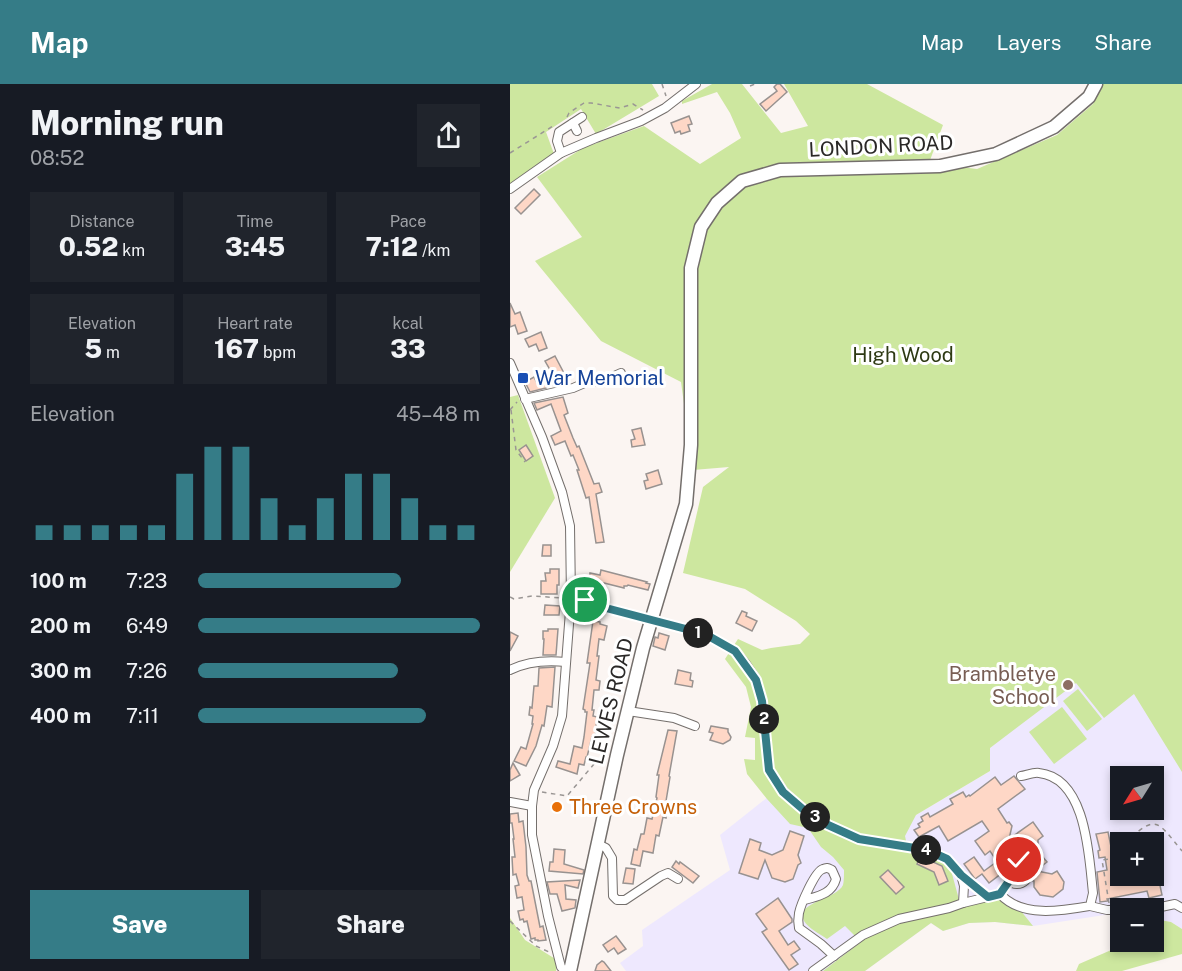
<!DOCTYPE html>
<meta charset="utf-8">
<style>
body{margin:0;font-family:"Public Sans",sans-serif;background:#20242c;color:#f1f3f6;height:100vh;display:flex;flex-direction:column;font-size:22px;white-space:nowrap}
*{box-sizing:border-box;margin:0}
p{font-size:20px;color:#9ea1a6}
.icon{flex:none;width:33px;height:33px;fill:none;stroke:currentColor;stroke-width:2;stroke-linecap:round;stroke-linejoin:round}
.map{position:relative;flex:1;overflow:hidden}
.side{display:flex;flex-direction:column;background:#171b24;width:510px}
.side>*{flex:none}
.needle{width:39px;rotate:233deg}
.buttons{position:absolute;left:600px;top:682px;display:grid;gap:12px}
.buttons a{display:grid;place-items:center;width:54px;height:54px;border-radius:0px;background:#171b24;box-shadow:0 3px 9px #0003;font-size:30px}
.pin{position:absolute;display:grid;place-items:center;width:51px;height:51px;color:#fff;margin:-26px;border:3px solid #fff;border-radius:50%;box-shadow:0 2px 6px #0007}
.km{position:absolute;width:30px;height:30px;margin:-15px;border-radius:50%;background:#222;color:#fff;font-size:16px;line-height:30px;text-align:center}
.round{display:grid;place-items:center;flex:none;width:63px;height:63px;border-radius:0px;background:#20242c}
.headline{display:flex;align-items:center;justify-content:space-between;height:102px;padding:0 30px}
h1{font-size:33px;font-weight:800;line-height:45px}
.figures{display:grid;grid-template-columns:repeat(3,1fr);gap:9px;height:102px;padding:6px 30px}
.figures div{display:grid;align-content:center;border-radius:0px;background:#20242c;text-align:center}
.figures b{font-size:26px;font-weight:800}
.figures small{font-size:16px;font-weight:400}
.figures p{font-size:16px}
.chart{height:168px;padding:12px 30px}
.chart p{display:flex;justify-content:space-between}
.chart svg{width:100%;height:108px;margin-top:6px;stroke:#357c87;stroke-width:6}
.cta{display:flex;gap:12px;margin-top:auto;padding:12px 30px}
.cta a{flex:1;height:69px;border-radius:0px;background:#357c87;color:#fff;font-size:24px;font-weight:800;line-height:69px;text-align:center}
.cta a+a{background:#20242c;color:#f1f3f6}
ul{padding:0 30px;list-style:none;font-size:20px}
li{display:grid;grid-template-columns:96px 72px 1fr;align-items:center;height:45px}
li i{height:15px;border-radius:8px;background:#357c87}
header{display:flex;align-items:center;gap:36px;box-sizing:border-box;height:84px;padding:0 30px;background:#357c87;color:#fff}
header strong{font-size:28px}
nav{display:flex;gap:33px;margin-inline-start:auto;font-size:21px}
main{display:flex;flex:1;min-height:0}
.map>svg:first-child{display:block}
.education{fill:#eee8fe;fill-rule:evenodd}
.green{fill:#cde79f}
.building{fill:#fed7c6;stroke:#989290;stroke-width:1.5}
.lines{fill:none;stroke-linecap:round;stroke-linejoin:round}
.minor-casing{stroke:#746f6c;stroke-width:10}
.highway-casing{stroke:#746f6c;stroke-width:15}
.path{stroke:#9a9694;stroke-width:1.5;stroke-dasharray:4.5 4.5;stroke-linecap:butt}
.minor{stroke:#fff;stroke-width:8}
.highway{stroke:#fff;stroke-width:12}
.route-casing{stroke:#fff;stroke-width:12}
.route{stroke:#357c87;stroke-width:8}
.transit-dot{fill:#1a4fb4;stroke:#fff;stroke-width:2}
.education-dot{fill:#8d6e63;stroke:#fff;stroke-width:2}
.food-dot{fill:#e8710a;stroke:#fff;stroke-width:2}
.labels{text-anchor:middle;stroke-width:6;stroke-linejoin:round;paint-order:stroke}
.street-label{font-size:20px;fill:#2a2827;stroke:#fff}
.park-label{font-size:20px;fill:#2e3a14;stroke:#fff}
.transit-label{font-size:20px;fill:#164399;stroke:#fff;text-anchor:start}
.education-label{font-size:20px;fill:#785e54;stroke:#fff;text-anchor:end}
.food-label{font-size:20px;fill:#c56008;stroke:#fff;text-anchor:start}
</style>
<header>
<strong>Map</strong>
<nav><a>Map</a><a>Layers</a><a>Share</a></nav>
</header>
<main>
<section class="side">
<div class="headline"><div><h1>Morning run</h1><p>08:52</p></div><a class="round"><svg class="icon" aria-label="share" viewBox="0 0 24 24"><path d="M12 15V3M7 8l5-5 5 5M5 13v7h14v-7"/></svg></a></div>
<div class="figures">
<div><p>Distance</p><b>0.52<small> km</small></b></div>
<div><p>Time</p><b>3:45</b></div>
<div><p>Pace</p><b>7:12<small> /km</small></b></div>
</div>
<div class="figures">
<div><p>Elevation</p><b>5<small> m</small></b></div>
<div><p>Heart rate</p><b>167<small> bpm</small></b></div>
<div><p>kcal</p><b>33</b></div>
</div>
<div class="chart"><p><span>Elevation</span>45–48 m</p>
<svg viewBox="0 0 160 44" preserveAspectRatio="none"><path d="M5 44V38M15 44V38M25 44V38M35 44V38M45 44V38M55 44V17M65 44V6M75 44V6M85 44V27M95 44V38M105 44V27M115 44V17M125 44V17M135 44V27M145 44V38M155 44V38"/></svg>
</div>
<ul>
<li><b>100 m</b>7:23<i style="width:72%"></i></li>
<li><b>200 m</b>6:49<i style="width:100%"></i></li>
<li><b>300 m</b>7:26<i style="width:71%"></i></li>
<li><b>400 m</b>7:11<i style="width:81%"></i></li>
</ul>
<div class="cta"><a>Save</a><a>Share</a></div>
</section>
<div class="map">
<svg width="672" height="887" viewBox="0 0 672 887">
<rect width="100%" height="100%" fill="#fbf5f2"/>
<!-- education -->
<path class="education" d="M672,336V845L661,838L644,835V825H610V831L601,830L523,842L485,838L459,839L433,847L421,839L355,887H116L110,879L133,862L132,846L220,786L210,751L268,705L406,731L480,687V664ZM610,693H644V726H610ZM610,759H644V792H610Z"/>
<!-- green -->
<g class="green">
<path d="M0,0H142L149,12L86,50L71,25L36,48L44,70L0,101Z"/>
<path d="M202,0H232L271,49L298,42L274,0H357L433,41L419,79L467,85L547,51L583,20L593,0H672V688L624,610L594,634L566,599L480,664V687L406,731L395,752L398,766L432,776L441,786L451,823L488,814L498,823L511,827L523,842L485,838L459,839L433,847L421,839L355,887H313L351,858L335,842L317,855C310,850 298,844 294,837C284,818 326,816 333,801C334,797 334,791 334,786L323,773L311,763L298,744L280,740L257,715L237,690L234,675L245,676V654L235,653L241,623L236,603L215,575L228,555L252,566L261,564L290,560L300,550L286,537L235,505L173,489L193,403L219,383L183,386L171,298L91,257L25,177L72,153L27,93L73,64L134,42L190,80L231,54L220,29L207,8L172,20V17Z"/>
<path d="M8,311L45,414L0,488V313Z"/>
<path d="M568,605L592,635L577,647L553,617Z"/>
<path d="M552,623L577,655L544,680L519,648Z"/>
<path d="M0,834L15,856L47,876L46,887H0Z"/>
<path d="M644,835L661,838L672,845V870L612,887H566L569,880L615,860L614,858H644Z"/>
</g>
<!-- building -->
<g class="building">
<path d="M267,0H270L277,8L256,27L250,20L267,7L264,3Z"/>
<path d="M179,32L182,40L178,41L180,47L171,50L170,47L165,49L161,39Z"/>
<path d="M24,105L30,111L11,130L5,124Z"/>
<path d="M0,219L5,230L10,228L17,247L8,250L5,241L0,243Z"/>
<path d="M31,248L37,264L29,267L26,260L19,263L15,255Z"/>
<path d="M45,272L56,293L36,304L20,308L15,298L24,293L27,299L43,291L35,277Z"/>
<path d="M53,313L58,329L54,331L63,354L67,363L69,362L84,400L89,399L92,408L86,410L94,458L86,459L79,413L76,414L67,386H69L63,371L61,372L55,357L45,361L41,352L51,347L41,320L27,326L24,319Z"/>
<path d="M131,344L135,361L122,363L121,356L125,355L122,346Z"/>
<path d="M16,361L23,372L16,377L9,366Z"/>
<path d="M148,386L152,400L136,405L134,397L138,396L136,390Z"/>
<path d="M33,461H41V472H32Z"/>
<path d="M40,485H49V501H47V510H31V497H36L35,489H40Z"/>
<path d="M91,486L137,498L136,499L140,500L138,506L118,501L117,502H114V504L94,499V500L79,497L80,489L90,491Z"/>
<path d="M35,521L50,522L49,531H34Z"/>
<path d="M232,527L237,529L236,532L247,537L242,547L226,539Z"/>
<path d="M83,537L90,538V540L97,542L94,556L89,555L87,572H89L86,596L90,597L89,606H84L82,626H84L83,632L87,633L85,654L82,653L77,673H76L74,681L69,680L67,690L46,683L48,677L60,680L64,662L72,664L74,653L77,628H75V626L73,625L80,579H77Z"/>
<path d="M38,545H48L46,571H33L34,555H33V547H38Z"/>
<path d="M0,548L8,552L0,567Z"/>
<path d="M149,549L159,552L155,566L143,562L145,553L148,554Z"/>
<path d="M45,583L42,623L37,622L34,642L32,641L26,662L16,682L4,677L11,663L16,665L23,640H22L23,632L19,631L20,623L22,624L24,602H28L29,584Z"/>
<path d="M168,586L181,589L180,596L183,597L182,603L165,600Z"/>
<path d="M201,642L218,645V648L221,653L220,656L213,660L200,656L203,649L199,648Z"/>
<path d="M158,646L167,647L159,692L160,693L155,723V727L157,728L156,734L153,733L149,752L146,751L143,769L133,767L130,782L121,780L124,765L127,766L131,750H134L137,734L142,735L147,714L146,713L149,691H147Z"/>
<path d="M3,679L10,691L0,697V686Z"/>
<path d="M504,692L515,705L488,725L497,739L499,738L502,742L499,755L523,738L533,752L528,756V759L519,765L511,754L484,773L480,767L475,771L465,757L479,747L472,737L438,757L429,742L409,753L404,746L410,743L408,740L413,737L411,733L418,729L420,733L443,720L440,715L453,708L456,713L459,711L460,712L485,693L491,701Z"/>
<path d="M8,729L9,738L13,737L16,763L17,791L19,797H21L30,843L33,842L36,856L28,857V856H25V854L21,855L17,837L14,838L13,835L10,836L8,827L14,826L12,813L7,814L5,802L9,801L6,790L3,791L2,773H5L3,755H4L2,739H0V730Z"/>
<path d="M280,747L294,752L288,771L291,779L288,781L283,795L275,798L262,794L255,776L248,795L229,789L240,755L251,759L249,766L262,771L273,766Z"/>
<path d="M598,748L604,777H607L608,781L610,780V792H648L652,811L639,814L637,807L597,815L598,817L590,818L587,788L597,786L595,773L589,774L588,767L590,766L586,750Z"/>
<path d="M44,765L55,766L54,780L74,786L73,790L39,787L40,778H43Z"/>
<path d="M526,765L537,778L528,785L523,778L525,777L520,769Z"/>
<path d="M410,772L432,782L438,797L429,801L424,788L407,780Z"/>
<path d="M464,773L474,787L485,779L492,789L479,799L472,790L465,795L454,780Z"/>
<path d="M166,777L169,780L170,778L189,792L183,799L162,783Z"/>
<path d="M116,784L125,785L123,800L113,799Z"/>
<path d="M378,786L394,803L386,810L370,793Z"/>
<path d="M527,787L542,790L547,787L554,798L553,805L543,813L530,811L524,803V797H523V790Z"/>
<path d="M70,796L68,804L55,801L56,815L66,816L65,824L52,827L47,810H40L37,798Z"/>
<path d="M268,814L282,835V838L269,847L278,861L284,857L290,865L281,871L288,880L279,886L252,848L257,845L246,830Z"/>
<path d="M106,852L116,865L108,870L104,864L98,868L93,861Z"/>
<path d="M92,877L94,878L101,887H85L87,881Z"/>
</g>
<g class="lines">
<!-- minor casing -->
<g class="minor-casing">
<g id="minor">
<path d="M63,39L67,47"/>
<path d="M51,69L47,57L49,48L72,33"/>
<path d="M0,105L51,69L86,54L131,37L155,24L186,0"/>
<path d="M0,279L32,353L52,408L60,442L61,514L52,632L43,662L24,706L22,722V751L38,832L51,883L55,887"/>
<path d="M15,315L63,304L77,298L93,297L111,289"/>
<path d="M75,517L96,524L195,550L225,567L236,580L246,595L252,617L259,686L274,708L295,727L318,741L349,755L417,766L437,775L451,791L454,802L453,819L439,824L389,835L353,851L303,887"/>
<path d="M60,524L75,517L62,500"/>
<path d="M0,586C18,577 36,576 56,578"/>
<path d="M118,627L164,634L185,642"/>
<path d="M0,718L22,722"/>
<path d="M88,760L96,764L102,774L103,812L107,816H115L151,792L158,789L168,795"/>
<circle cx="507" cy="788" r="12"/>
<path d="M451,791L478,813"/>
<path d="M490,810C512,834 551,827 580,822L583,809C579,774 577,694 529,689C524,688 517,691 511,692"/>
<path d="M295,816C308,812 322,810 326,795L322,786C318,784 317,783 313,785C305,787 291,820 289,829C288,834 288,839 289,844L311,860L324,872"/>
<path d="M453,819L490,810L499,797"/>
<path d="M580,822L597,826H610"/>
<path d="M634,825L646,824L665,820L672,824"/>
</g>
</g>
<!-- highway casing -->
<g class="highway-casing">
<path id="highway" d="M60,887L107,671L133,564L176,420L181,361V184L191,143L207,119L232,97L270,86L430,82L486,70L544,43L579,13L586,0"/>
</g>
<!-- path -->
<g class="path">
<path d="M152,0L156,12"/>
<path d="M240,2L245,0"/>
<path d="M57,33L59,29L74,19H81L110,24L123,20L133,26"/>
<path d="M0,69L43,42"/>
<path d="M0,326L7,318"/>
<path d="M1,326L6,366L15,378"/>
<path d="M0,513L4,515L22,512L53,514"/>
<path d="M32,708L57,712L84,680L97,669"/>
<path d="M615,759C647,729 647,737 672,767"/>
<path d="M599,819L592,776L606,774L605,769L610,763"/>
<path d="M0,837L26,862L39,868"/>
</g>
<!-- minor -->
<use href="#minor" class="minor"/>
<!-- highway -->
<use href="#highway" class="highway"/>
</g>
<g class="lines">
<!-- route casing -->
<g class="route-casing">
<path id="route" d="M75,516L96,524L195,550L225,567L246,596L252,617L259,686L273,708L295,727L318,741L349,755L417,766L437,775L451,791L478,813L490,810L499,797C491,787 497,777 509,776"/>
</g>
<!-- route -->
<use href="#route" class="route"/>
</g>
<!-- markers -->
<rect class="transit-dot" x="7" y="288" width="12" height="12" rx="3"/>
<circle class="education-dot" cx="558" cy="601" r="6"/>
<circle class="food-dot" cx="47" cy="723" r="6"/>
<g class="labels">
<!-- street labels -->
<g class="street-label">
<text transform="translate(371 62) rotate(-3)" y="7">LONDON ROAD</text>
<text transform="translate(101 617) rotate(-76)" y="7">LEWES ROAD</text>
</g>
<!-- park labels -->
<g class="park-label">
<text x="393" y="278">High Wood</text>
</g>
<!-- transit labels -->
<g class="transit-label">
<text x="25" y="301">War Memorial</text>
</g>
<!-- education labels -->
<g class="education-label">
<text x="546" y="597">Brambletye<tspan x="546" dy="23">School</tspan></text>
</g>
<!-- food labels -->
<g class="food-label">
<text x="59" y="730">Three Crowns</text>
</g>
</g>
</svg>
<div class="buttons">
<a><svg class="needle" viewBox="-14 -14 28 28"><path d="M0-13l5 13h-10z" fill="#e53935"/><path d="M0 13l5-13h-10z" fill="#9ea1a6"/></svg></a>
<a>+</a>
<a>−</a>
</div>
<div class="pin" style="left:75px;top:516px;background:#1e9e55"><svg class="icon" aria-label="arrive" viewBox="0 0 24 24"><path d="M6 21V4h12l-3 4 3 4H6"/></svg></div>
<div class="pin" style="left:509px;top:776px;background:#d93025"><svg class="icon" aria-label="check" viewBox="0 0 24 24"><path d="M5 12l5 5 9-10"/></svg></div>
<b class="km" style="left:188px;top:549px">1</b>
<b class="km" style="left:254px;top:635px">2</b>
<b class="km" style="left:305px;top:733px">3</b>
<b class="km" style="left:416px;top:766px">4</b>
</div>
</main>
